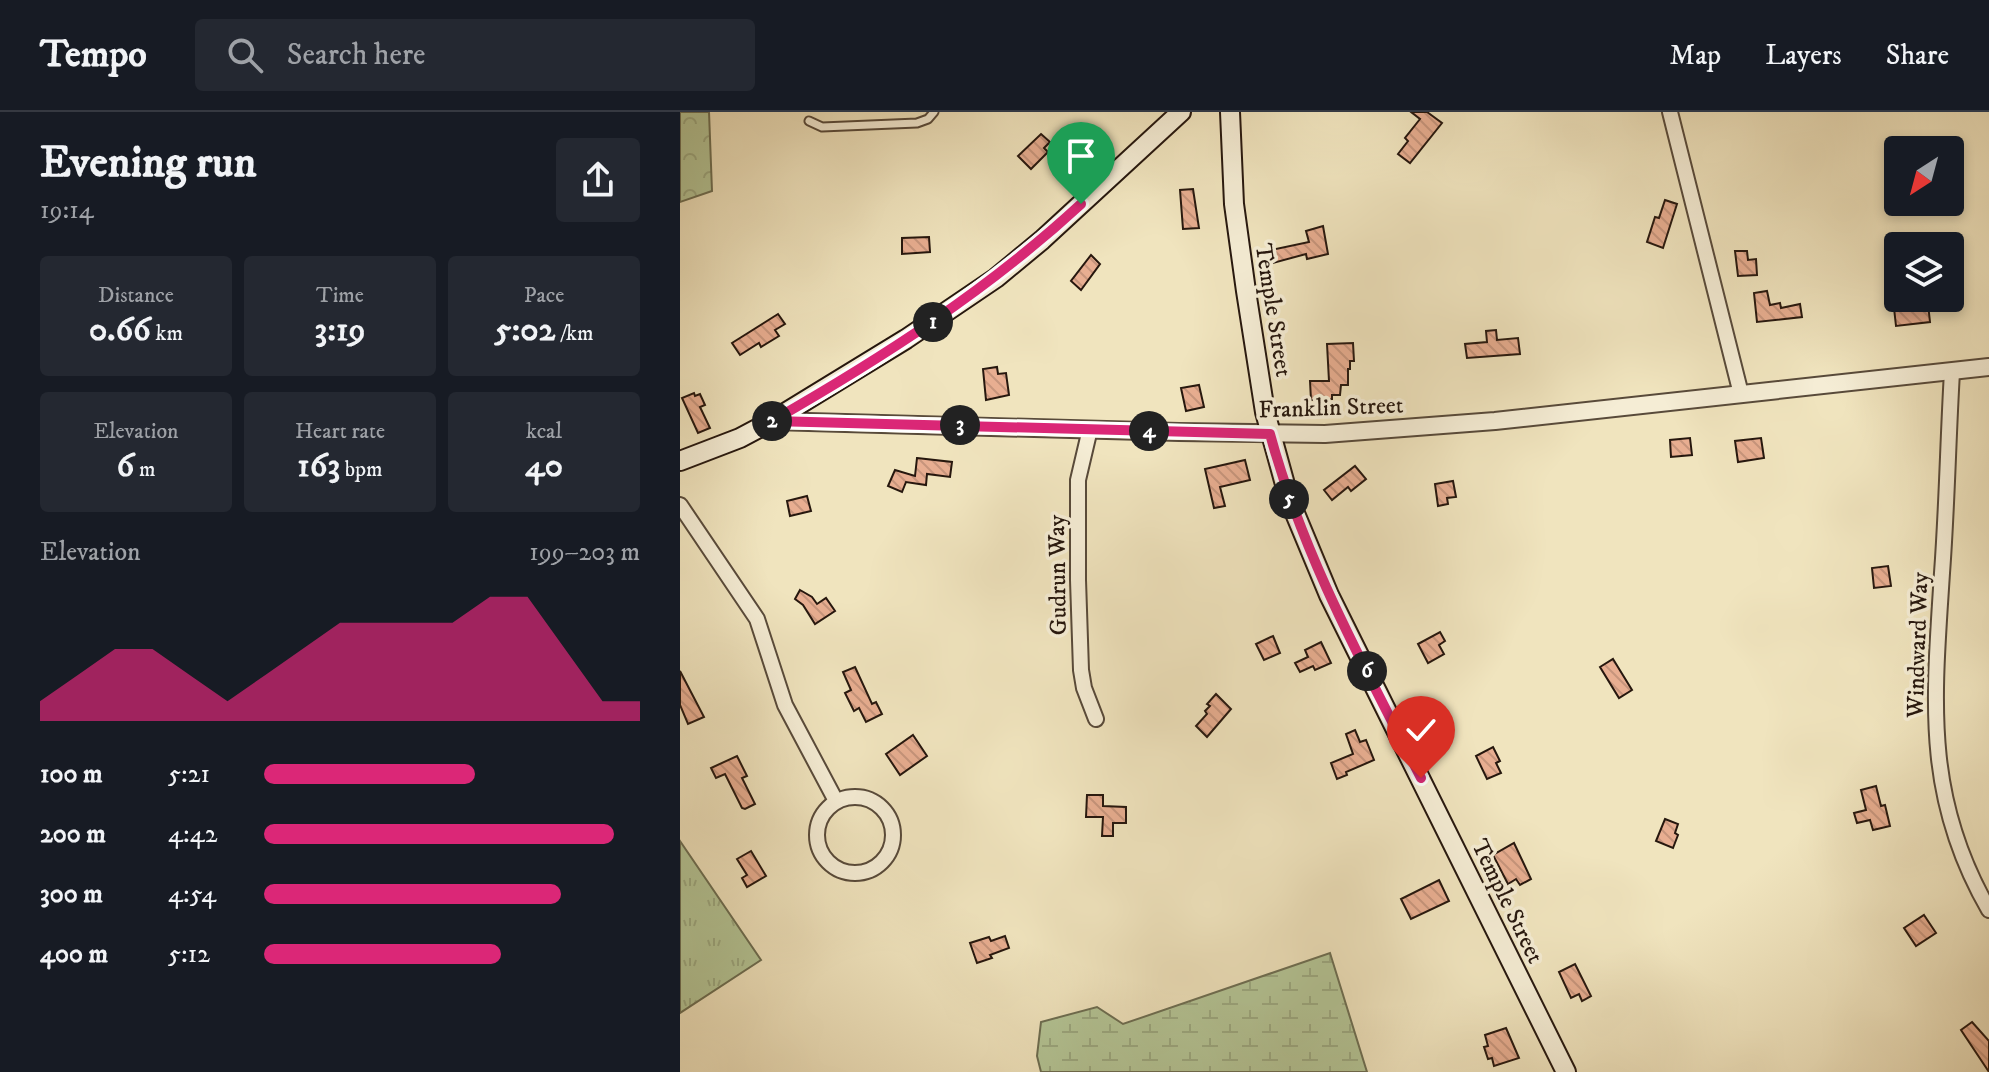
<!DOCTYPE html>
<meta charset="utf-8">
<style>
body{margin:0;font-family:"IM FELL DW Pica",serif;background:#242831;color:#f1f3f6;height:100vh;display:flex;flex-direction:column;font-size:30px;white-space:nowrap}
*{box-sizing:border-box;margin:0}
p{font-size:26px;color:#9ea1a6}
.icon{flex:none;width:44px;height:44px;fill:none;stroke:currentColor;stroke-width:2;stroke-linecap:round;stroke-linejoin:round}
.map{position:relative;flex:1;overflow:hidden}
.panel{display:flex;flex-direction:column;background:#171b24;width:680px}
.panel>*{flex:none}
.needle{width:52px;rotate:216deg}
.controls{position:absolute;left:1204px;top:24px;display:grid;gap:16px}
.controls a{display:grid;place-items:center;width:80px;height:80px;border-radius:8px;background:#171b24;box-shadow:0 4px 12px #0003;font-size:40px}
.pin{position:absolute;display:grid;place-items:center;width:68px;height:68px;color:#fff;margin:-82px -34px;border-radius:50% 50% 50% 0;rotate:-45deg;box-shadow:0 0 8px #0007}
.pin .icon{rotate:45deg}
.km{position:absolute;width:40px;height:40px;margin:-20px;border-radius:50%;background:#222;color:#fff;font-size:22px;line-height:40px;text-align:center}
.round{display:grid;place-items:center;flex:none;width:84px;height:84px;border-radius:8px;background:#242831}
.headline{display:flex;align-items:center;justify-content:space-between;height:136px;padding:0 40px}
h1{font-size:44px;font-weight:700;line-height:60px}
.metrics{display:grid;grid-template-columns:repeat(3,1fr);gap:12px;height:136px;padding:8px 40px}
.metrics div{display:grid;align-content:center;border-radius:8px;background:#242831;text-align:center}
.metrics b{font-size:34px;font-weight:700}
.metrics small{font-size:22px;font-weight:400}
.metrics p{font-size:22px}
.chart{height:224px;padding:16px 40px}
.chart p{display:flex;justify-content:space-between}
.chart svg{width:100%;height:144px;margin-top:8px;fill:#db2777;opacity:.7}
ul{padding:0 40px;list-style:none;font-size:26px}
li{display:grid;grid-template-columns:128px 96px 1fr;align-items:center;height:60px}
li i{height:20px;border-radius:10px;background:#db2777}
header{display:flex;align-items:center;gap:48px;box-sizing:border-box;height:112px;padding:0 40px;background:#171b24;border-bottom:2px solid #363941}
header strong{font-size:38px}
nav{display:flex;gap:44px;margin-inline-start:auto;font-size:28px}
.search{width:560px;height:72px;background:#242831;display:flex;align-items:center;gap:20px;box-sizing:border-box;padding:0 28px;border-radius:8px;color:#9ea1a6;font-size:30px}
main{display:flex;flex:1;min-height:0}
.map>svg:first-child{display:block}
.grass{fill:url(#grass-tufts);stroke:#6d6e52;stroke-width:2}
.wetland{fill:url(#wetland-marsh);stroke:#6d6e52;stroke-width:2}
.park{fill:url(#park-crowns);stroke:#6d6e52;stroke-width:2}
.building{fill:url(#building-back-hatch);stroke:#26170e;stroke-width:2}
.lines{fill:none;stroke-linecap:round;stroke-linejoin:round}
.service-casing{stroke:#584a3a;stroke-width:11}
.minor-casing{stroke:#584a3a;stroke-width:18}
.tertiary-casing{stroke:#584a3a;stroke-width:20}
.secondary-casing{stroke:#26170e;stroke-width:22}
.service{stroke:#f5edd5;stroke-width:7}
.minor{stroke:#f5edd5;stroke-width:14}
.tertiary{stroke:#f5edd5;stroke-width:16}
.secondary{stroke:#f5edd5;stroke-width:18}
.route-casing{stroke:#fff;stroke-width:16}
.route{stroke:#db2777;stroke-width:10}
.labels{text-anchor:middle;stroke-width:7;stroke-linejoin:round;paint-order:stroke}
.street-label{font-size:24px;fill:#26170e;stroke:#f5edd5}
</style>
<header>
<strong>Tempo</strong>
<div class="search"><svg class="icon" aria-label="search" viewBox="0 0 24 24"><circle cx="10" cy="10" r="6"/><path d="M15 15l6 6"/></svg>Search here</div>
<nav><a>Map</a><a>Layers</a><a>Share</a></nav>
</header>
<main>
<section class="panel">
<div class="headline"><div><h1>Evening run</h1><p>19:14</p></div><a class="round"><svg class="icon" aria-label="share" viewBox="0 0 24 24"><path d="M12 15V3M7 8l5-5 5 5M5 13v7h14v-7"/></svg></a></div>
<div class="metrics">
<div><p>Distance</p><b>0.66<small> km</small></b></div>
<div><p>Time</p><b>3:19</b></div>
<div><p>Pace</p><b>5:02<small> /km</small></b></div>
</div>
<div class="metrics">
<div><p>Elevation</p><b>6<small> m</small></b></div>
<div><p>Heart rate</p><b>163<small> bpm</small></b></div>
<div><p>kcal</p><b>40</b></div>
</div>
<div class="chart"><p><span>Elevation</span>199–203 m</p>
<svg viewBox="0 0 160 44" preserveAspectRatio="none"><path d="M0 44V38L10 30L20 22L30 22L40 30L50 38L60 30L70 22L80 14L90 14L100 14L110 14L120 6L130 6L140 22L150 38L160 38V44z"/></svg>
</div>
<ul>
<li><b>100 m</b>5:21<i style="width:56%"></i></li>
<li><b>200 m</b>4:42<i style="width:93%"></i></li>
<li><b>300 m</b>4:54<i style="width:79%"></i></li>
<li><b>400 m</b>5:12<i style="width:63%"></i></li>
</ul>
</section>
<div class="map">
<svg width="1309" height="960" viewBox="0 0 1309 960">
<defs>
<pattern id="grass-tufts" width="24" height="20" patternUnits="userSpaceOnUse" patternTransform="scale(2)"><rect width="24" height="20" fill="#b4c596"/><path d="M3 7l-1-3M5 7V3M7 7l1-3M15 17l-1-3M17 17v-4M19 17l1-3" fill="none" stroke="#9ba880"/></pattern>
<pattern id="wetland-marsh" width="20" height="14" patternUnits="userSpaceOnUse" patternTransform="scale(2)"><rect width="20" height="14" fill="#b4c596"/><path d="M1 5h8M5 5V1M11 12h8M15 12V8" fill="none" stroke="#9ba880"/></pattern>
<pattern id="park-crowns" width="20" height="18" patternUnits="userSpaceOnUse" patternTransform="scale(2)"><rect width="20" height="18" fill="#b4c596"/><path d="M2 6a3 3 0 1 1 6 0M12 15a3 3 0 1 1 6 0" fill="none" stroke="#9ba880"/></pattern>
<pattern id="building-back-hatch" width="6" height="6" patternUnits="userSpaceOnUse" patternTransform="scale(2)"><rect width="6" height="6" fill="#e8ae91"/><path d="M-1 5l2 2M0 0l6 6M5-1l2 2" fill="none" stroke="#c7957c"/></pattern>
</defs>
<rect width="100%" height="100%" fill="#f0e4be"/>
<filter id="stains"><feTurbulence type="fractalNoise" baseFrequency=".0025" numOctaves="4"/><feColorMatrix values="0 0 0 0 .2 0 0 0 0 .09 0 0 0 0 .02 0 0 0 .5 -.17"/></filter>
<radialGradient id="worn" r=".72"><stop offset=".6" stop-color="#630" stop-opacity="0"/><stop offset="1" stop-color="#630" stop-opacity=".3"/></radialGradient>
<!-- grass -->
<path class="grass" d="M0,729L81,848L0,901Z"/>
<!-- wetland -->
<path class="wetland" d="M650,841L687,960H361L357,944L361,910L417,895L443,912Z"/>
<!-- park -->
<path class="park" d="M0,0H29L32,79L0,90Z"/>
<!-- building -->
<g class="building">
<path d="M731,0H747L762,11L730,51L718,42L728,29L725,26L740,7Z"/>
<path d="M361,22L370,30L364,36L368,40L351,57L338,44Z"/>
<path d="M513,77L519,116L503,117L500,78Z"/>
<path d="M985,88L997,92L983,136L967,130L975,105L979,106Z"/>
<path d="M643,114L648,142L627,147L626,142L589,152L586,139L629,130L626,119Z"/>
<path d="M249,125L250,140L222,142V126Z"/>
<path d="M1055,139H1067L1068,148L1076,147L1077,163L1058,164Z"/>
<path d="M411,143L420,152L401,178L391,169Z"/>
<path d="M1087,179L1090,193L1100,191L1101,196L1120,192L1122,205L1077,210L1074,181Z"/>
<path d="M1248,192L1250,210L1216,214L1214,196Z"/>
<path d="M98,202L105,212L95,218L99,224L81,235L79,231L60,243L52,231Z"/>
<path d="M816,218L817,228L838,226L840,242L787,246L785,232L807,230L806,219Z"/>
<path d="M673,231L674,249H670V257H668V273H661L660,283H652V287L631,288L630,269H649L647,232Z"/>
<path d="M317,255L318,262L326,261L329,283L306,288L303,257Z"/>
<path d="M519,273L524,295L506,299L501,276Z"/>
<path d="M14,281L15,284L20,282L25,293L20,295L30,316L18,321L2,286Z"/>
<path d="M1010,326L1012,343L991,345L990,328Z"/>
<path d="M1081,326L1084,346L1058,350L1055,329Z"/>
<path d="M237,346L272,350L270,365L247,362L246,373L226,370L222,380L208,374L215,358L235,364Z"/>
<path d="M565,348L570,368L540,375L545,394L534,396L525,357Z"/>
<path d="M675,354L686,367L671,379L668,375L652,388L644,378Z"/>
<path d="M773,369L776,385L767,386L768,392L758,394L755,372Z"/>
<path d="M127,384L131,399L110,404L107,389Z"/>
<path d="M1208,454L1211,474L1194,476L1192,456Z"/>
<path d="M120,478L132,485L137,492L146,486L155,499L135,512L123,493L115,487Z"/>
<path d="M760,520L765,529L759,533L764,542L748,551L738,532Z"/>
<path d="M593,524L600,541L584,548L576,532Z"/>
<path d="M641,530L651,551L635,558L633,554L620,560L615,551L628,545L625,538Z"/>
<path d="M933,547L952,578L939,586L920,555Z"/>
<path d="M175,555L192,592L196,590L202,602L186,610L179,596L174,599L165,581L171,578L163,560Z"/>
<path d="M0,559L24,605L8,612L0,593Z"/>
<path d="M536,582L551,597L527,625L516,614L527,602L525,599L530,594L527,592Z"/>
<path d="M675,618L680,630L686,628L694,648L666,660L667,663L657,667L651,651L673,642L666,622Z"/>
<path d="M233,623L247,644L220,663L206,642Z"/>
<path d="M813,635L820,649L816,651L821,661L807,667L796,644Z"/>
<path d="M57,644L67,664L62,666L75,692L65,697L62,696L45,662L36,666L31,656Z"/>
<path d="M1196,674L1201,694L1205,693L1210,714L1193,718L1190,708L1177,711L1174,701L1186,698L1181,678Z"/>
<path d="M407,683H423V694L446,695V711H433V724H422L423,705H406Z"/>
<path d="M985,707L998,712L995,721L998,723L993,736L976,729Z"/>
<path d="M834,731L851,767L840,773L836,767L828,772L813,743Z"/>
<path d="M71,739L86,764L67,775L62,766L67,763L57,747Z"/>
<path d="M759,768L769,789L731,807L721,787Z"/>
<path d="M1244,803L1256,821L1236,834L1224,816Z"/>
<path d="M325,824L329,836L310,843L312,846L297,851L290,831L309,825L311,829Z"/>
<path d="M895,852L911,884L902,889L899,882L891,886L879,860Z"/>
<path d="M1292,910L1309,929V960L1281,918Z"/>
<path d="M826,916L839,946L814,954L812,946L808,947L804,935L808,934L805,923Z"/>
</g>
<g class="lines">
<!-- service casing -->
<g class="service-casing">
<path id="service" d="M129,9L142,15L237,11L248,7L254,0"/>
</g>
<!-- minor casing -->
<g class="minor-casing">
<g id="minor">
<path d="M990,0L1061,282"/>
<path d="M1272,260C1268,327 1267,394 1262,461C1254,587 1243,684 1309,798"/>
<path d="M410,317L398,368V468L401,558L404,576L416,607"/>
<path d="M0,393L77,507L105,593L156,689"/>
<circle cx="175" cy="723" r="38"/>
</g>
</g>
<!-- tertiary casing -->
<g class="tertiary-casing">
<path id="tertiary" d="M92,309L499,320L645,322L815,309L1309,255"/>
</g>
<!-- secondary casing -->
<g class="secondary-casing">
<g id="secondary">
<path d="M550,0L554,92L566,179L585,300L609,387L649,483L886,960"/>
<path d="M0,349L60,326L92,309L226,227L316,166L362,128L501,0"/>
</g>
</g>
<!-- service -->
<use href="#service" class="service"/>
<!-- minor -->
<use href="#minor" class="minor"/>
<!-- tertiary -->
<use href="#tertiary" class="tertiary"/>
<!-- secondary -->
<use href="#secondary" class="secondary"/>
</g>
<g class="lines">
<!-- route casing -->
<g class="route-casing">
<path id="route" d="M401,92C308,178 202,246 92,309L590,322C623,444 684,554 741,666"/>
</g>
<!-- route -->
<use href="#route" class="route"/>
</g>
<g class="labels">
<!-- street labels -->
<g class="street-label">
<text transform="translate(594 198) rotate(81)" y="8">Temple Street</text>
<text transform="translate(651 295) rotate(-2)" y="8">Franklin Street</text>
<text transform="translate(377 463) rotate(-91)" y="8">Gudrun Way</text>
<text transform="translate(1237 533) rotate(-88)" y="8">Windward Way</text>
<text transform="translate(828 789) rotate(64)" y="8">Temple Street</text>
</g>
</g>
<rect width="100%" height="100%" filter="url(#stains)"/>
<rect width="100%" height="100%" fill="url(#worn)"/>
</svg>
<div class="controls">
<a><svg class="needle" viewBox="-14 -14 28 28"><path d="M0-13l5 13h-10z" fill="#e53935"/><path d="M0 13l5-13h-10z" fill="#9ea1a6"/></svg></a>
<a><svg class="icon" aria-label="layers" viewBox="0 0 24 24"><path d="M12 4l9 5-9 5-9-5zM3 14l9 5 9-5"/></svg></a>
</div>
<div class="pin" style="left:401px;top:92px;background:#1e9e55"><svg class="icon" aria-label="arrive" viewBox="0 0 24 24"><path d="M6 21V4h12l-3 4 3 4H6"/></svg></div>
<div class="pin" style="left:741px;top:666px;background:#d93025"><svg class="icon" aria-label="check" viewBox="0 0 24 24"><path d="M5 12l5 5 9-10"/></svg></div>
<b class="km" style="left:253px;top:210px">1</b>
<b class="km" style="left:92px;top:309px">2</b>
<b class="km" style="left:280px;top:313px">3</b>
<b class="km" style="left:469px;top:319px">4</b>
<b class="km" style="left:609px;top:387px">5</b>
<b class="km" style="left:687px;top:559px">6</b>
</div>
</main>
